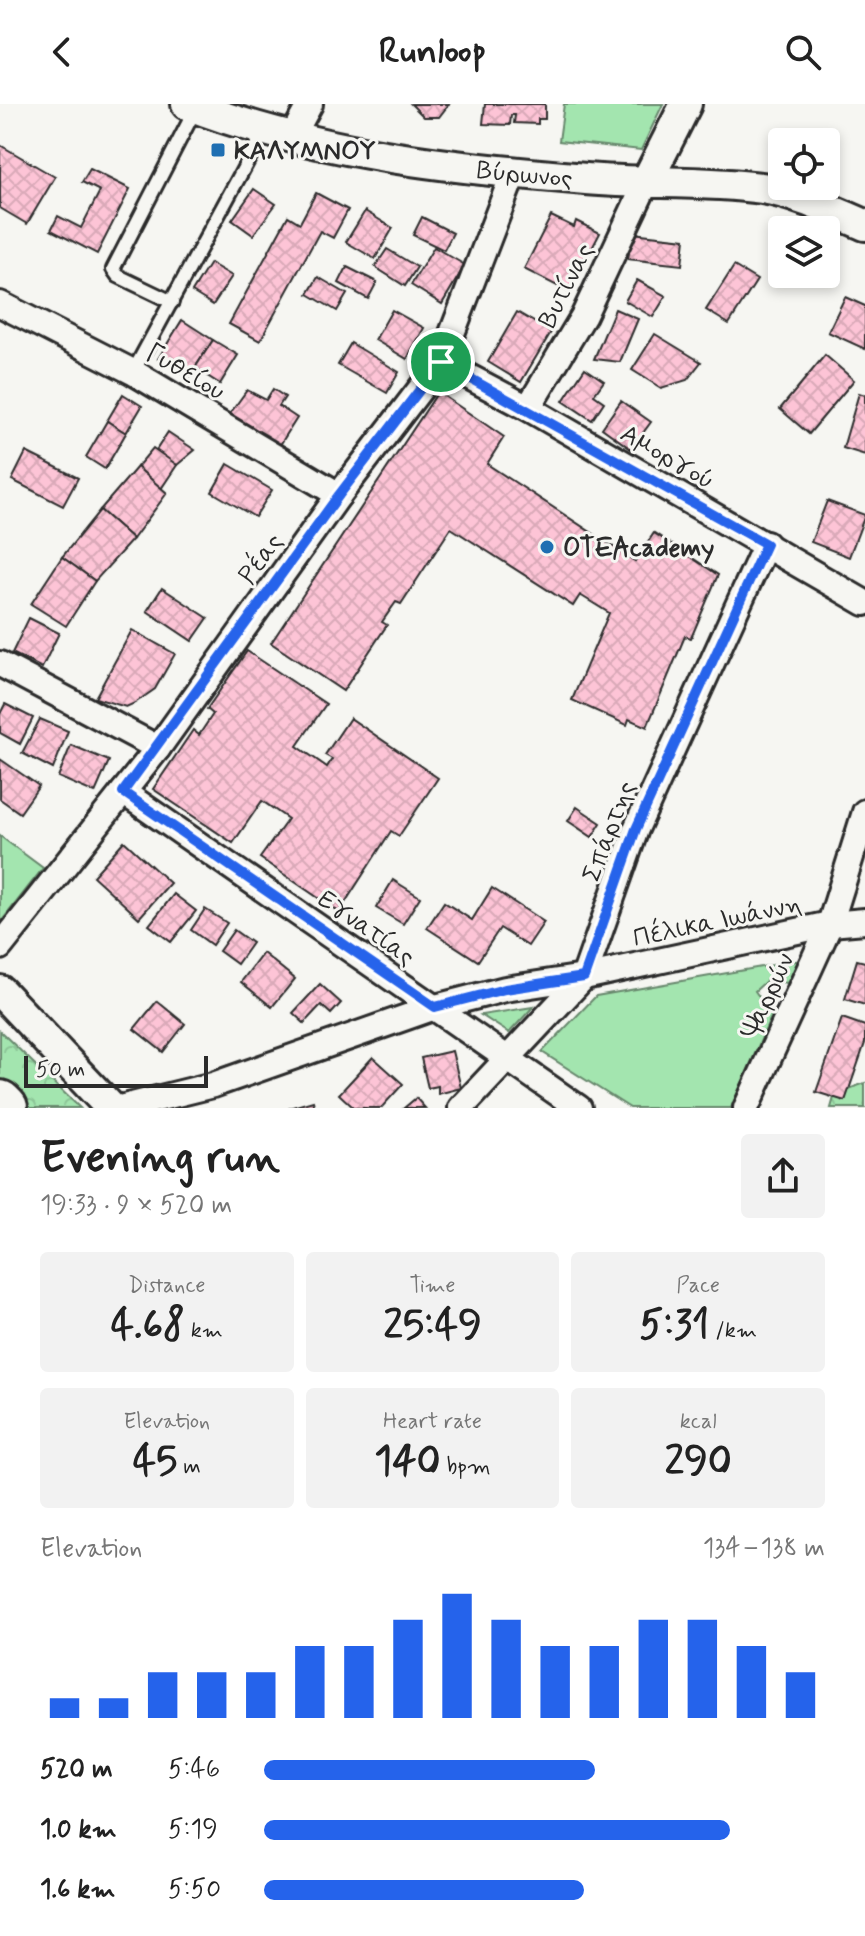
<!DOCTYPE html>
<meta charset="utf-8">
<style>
body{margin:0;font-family:Mynerve,sans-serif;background:#f2f2f2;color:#222;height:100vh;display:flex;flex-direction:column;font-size:30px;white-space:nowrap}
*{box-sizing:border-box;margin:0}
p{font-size:26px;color:#767676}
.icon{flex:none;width:44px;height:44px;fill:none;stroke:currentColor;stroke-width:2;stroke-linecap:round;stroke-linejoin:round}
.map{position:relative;height:1004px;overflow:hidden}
.drawer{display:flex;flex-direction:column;background:#fff;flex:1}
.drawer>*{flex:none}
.tools{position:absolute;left:768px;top:24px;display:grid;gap:16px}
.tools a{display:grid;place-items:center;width:72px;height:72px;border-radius:8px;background:#fff;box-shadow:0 4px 12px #0003;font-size:40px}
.scale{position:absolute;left:24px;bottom:20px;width:184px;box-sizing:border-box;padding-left:8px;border:4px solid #2b2b2b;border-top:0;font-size:22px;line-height:28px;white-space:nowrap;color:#2b2b2b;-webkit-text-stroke:6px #f6f6f2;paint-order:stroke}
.pin{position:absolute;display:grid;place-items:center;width:68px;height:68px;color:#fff;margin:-34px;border:4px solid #fff;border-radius:50%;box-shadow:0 2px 8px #0007}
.round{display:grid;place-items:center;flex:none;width:84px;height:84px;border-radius:8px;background:#f2f2f2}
.summary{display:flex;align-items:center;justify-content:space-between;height:136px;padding:0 40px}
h1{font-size:44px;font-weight:700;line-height:60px}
.figures{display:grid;grid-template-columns:repeat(3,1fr);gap:12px;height:136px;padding:8px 40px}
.figures div{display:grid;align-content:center;border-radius:8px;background:#f2f2f2;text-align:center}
.figures b{font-size:40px;font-weight:700}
.figures small{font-size:22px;font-weight:400}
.figures p{font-size:22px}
.chart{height:224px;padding:16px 40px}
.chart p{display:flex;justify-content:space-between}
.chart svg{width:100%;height:144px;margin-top:8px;stroke:#2563eb;stroke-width:6}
ul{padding:0 40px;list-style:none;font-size:26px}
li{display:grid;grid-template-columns:128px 96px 1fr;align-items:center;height:60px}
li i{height:20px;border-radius:10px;background:#2563eb}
header{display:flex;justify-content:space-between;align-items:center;height:104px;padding:0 40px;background:#fff;font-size:36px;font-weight:700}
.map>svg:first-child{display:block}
.green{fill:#a3e5af;stroke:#67886d;stroke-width:2}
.forest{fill:url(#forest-crowns);stroke:#67886d;stroke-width:2}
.building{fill:url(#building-cross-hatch);stroke:#2b2b2b;stroke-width:2}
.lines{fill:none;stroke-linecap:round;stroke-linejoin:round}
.service-casing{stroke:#2b2b2b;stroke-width:18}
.minor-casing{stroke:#2b2b2b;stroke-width:30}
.tertiary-casing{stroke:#2b2b2b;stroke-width:36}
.motorway-casing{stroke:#2b2b2b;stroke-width:50}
.service{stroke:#f6f6f2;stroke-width:12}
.minor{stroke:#f6f6f2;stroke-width:24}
.tertiary{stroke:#f6f6f2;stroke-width:30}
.motorway{stroke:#f6f6f2;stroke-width:44}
.route-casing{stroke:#fff;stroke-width:16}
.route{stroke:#2563eb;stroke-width:10}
.poi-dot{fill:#1f6fb2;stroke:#f6f6f2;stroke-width:3}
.labels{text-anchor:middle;stroke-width:6;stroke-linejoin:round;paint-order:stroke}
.poi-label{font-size:26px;font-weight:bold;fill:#2b2b2b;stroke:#f6f6f2;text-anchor:start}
.street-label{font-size:26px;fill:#2b2b2b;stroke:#f6f6f2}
</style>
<header><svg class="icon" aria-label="back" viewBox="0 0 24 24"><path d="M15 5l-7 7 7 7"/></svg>Runloop<svg class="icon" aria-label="search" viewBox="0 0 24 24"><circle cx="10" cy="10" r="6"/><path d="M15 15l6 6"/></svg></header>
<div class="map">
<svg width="865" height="1004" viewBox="0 0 865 1004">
<defs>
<pattern id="forest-crowns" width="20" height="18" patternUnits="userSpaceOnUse" patternTransform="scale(2)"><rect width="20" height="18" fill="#a3e5af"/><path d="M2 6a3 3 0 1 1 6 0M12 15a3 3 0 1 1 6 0" fill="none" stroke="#8cc597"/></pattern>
<pattern id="building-cross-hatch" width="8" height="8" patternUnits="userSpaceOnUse" patternTransform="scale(2)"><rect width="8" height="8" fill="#fdc4d6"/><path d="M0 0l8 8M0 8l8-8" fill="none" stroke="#d9a9b8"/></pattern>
</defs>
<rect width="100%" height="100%" fill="#f6f6f2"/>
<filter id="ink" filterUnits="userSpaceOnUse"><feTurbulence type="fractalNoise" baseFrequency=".0125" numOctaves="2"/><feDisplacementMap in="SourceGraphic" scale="16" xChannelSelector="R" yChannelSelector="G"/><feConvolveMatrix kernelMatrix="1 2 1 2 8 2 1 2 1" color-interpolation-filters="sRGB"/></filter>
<g filter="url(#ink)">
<!-- green -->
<g class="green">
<path d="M564,0H663L641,46L559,37Z"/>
<path d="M0,732L43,764L0,819Z"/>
<path d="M801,856L787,879L767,876L755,887L772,911L731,1004H630L542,948L596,892Z"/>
<path d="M533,903L509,929L481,911Z"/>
</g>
<!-- forest -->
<g class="forest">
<path d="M0,927L80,1004H29L0,976Z"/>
<path d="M865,979V1004H831L835,990Z"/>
</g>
<!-- building -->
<g class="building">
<path d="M411,0H449L439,13H424Z"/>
<path d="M485,0H545V15H538V20L514,19L515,11H511L510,21L483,20Z"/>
<path d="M0,41L55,73L27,120L0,104Z"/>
<path d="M90,65L130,85L97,150L51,126L58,112L81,124L100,87L82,78Z"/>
<path d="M254,85L276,100L253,131L232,116Z"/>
<path d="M316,89L348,106L333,134L320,127L260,237L229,220L288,112L300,119Z"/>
<path d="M365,107L393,124L375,155L346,138Z"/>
<path d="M551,112L574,123L576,117L600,129L569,188L524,165Z"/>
<path d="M422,113L453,129L444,146L413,131Z"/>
<path d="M632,129L685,135L682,161L628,155Z"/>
<path d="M434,143L465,161L442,200L411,181Z"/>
<path d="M387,145L417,163L405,182L375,163Z"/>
<path d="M210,159L232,172L213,201L192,188Z"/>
<path d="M734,162L757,176L729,220L706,206Z"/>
<path d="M347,163L377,178L368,195L339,179Z"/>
<path d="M318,173L347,190L337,207L308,190Z"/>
<path d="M637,176L666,192L653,213L625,197Z"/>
<path d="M845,193L865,202V245L828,228Z"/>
<path d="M615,205L638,215L620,258L594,255Z"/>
<path d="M392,206L424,224L407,255L375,236Z"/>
<path d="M517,208L551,228L521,278L488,258Z"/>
<path d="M182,216L213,236L189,273L158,255Z"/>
<path d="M655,230L701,258L687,276L661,284L632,266Z"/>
<path d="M213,236L238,251L220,280L195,264Z"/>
<path d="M351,239L399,268L387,289L338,261Z"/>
<path d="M825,251L854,276L809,330L780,305Z"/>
<path d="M585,264L604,277L594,291L604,298L592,316L563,297Z"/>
<path d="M273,285L285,293L279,302L297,314L278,344L229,311L247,286L266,296Z"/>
<path d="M438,288L504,333L487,360L635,457L654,429L718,471L691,534L685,532L647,623L629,615L627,621L572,596L609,509L580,491L573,502L451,424L401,500L396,498L382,518L387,521L343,587L271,539Z"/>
<path d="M859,289L865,291V351L843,344Z"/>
<path d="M123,290L142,302L126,329L107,317Z"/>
<path d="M621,297L651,318L631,345L602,324Z"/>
<path d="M107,317L126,329L105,365L86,353Z"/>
<path d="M168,328L195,346L177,361L155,348Z"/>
<path d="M153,344L177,361L161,385L137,363Z"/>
<path d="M26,348L78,374L63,402L12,376Z"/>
<path d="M228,360L272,386L255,413L212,388Z"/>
<path d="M137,363L167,389L133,435L100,406Z"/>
<path d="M827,397L865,411L849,453L811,438Z"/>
<path d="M100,406L133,435L95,477L62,453Z"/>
<path d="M62,453L95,477L66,522L31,500Z"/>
<path d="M162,484L208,514L192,537L147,507Z"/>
<path d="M29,514L59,529L42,564L12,549Z"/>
<path d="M132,526L175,550L155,585L135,599L126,603L95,594Z"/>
<path d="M247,547L326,600L297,642L327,663L332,655L325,651L350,614L438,674L399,732L391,727L339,808L260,754L288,715L262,697L233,739L153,685L193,626L199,631L213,610L207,605Z"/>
<path d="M5,600L33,614L20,640L0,629V610Z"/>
<path d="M40,615L68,627L53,665L22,649Z"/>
<path d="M71,641L109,657L95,689L58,673Z"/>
<path d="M0,655L39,682L20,709L0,695Z"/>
<path d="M577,703L601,719L592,733L568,717Z"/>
<path d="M124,737L170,779L139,814L93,772Z"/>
<path d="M393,776L420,793L403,820L376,804Z"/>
<path d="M492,784L544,818L528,842L500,824L478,857L427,824L444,798L472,816Z"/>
<path d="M174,790L196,807L171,838L149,821Z"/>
<path d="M205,805L227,819L212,841L191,826Z"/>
<path d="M234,826L252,839L237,860L219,847Z"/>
<path d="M263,849L295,875L272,903L241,878Z"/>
<path d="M857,856L865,858V901L845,895Z"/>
<path d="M320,880L341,899L331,910L321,901L304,919L293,909Z"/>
<path d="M157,897L185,920L163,948L134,925Z"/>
<path d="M842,914L865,922V939L845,997L816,988Z"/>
<path d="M452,947L461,984L438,990V982L428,984L421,954Z"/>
<path d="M373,953L403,980L381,1004H354L339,990Z"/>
<path d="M416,994L425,1004H404Z"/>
<path d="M313,997L315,1004H289Z"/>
</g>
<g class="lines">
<!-- service casing -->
<g class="service-casing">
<g id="service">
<path d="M172,198L118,172L113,165L196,4"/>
<path d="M133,268L264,27"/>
</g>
</g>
<!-- minor casing -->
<g class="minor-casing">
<g id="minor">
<path d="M292,33L310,0"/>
<path d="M0,200L133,268L339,391"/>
<path d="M441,258L528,304L865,499"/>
<path d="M528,304L584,211L646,79"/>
<path d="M0,560L158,644"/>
<path d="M123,688L579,1004"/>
<path d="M0,843L158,644L339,391L441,258L514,68"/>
<path d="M120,1004L213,981L435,903L505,885L584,873L830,820L865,817"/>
<path d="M461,1004L584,873L636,725L766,440"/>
<path d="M746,1004L830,820L865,708"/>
</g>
</g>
<!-- tertiary casing -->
<g class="tertiary-casing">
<g id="tertiary">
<path id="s1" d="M187,0C312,49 453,64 586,75C644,80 704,76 762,84C798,90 832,107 865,121"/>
<path d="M646,79L686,0"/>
<path d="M0,887L111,1004"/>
</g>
</g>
<!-- motorway casing -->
<g class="motorway-casing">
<path id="motorway" d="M0,999L5,1004"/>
</g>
<!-- service -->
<use href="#service" class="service"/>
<!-- minor -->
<use href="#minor" class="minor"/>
<!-- tertiary -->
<use href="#tertiary" class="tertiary"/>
<!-- motorway -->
<use href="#motorway" class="motorway"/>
</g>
</g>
<g class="lines" filter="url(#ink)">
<!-- route casing -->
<g class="route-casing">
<path id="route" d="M441,258L766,440L636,725L584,873L505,885L435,903L123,688L339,391Z"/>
</g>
<!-- route -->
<use href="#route" class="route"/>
</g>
<!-- markers -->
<g class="poi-dot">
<rect x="210" y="38" width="16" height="16" rx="4"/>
<circle cx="547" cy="443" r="8"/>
</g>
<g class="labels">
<!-- poi labels -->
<g class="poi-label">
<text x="234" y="55">ΚΑΛΥΜΝΟΥ</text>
<text x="563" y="452">OTEAcademy</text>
</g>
<!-- street labels -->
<g class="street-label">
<text dy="9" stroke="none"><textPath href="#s1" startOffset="346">Βύρωνος</textPath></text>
<text transform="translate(565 181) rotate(-63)" y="9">Βυτίνας</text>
<text transform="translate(186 267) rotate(30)" y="9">Γυθείου</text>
<text transform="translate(668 352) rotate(30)" y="9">Αμοργού</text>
<text transform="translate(260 454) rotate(-54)" y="9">Ρέας</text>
<text transform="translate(608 727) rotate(-69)" y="9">Σπάρτης</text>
<text transform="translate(717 816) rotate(-12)" y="9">Πέλικα Ιωάννη</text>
<text transform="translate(367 823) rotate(35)" y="9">Εγνατίας</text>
<text transform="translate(767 891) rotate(-65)" y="9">Ψαρρών</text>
</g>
</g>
</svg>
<div class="tools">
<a><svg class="icon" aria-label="locate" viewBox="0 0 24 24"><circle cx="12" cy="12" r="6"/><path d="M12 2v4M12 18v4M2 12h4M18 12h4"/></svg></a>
<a><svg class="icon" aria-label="layers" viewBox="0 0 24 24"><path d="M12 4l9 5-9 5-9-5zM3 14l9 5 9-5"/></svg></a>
</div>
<div class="scale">50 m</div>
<div class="pin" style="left:441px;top:258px;background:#1e9e55"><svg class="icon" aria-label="arrive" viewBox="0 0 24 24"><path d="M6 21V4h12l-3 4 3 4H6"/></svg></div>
</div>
<section class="drawer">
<div class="summary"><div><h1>Evening run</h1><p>19:33 · 9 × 520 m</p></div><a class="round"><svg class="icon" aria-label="share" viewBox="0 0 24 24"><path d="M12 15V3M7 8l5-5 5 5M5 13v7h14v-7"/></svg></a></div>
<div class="figures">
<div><p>Distance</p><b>4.68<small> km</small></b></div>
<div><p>Time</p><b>25:49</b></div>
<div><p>Pace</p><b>5:31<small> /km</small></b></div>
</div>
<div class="figures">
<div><p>Elevation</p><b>45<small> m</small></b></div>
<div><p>Heart rate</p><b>140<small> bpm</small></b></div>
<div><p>kcal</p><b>290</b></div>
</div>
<div class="chart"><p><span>Elevation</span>134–138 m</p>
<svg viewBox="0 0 160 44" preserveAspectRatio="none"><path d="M5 44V38M15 44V38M25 44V30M35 44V30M45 44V30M55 44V22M65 44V22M75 44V14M85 44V6M95 44V14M105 44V22M115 44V22M125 44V14M135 44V14M145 44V22M155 44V30"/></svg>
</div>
<ul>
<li><b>520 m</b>5:46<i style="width:59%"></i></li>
<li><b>1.0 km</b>5:19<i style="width:83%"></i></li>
<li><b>1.6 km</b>5:50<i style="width:57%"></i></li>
</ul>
</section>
